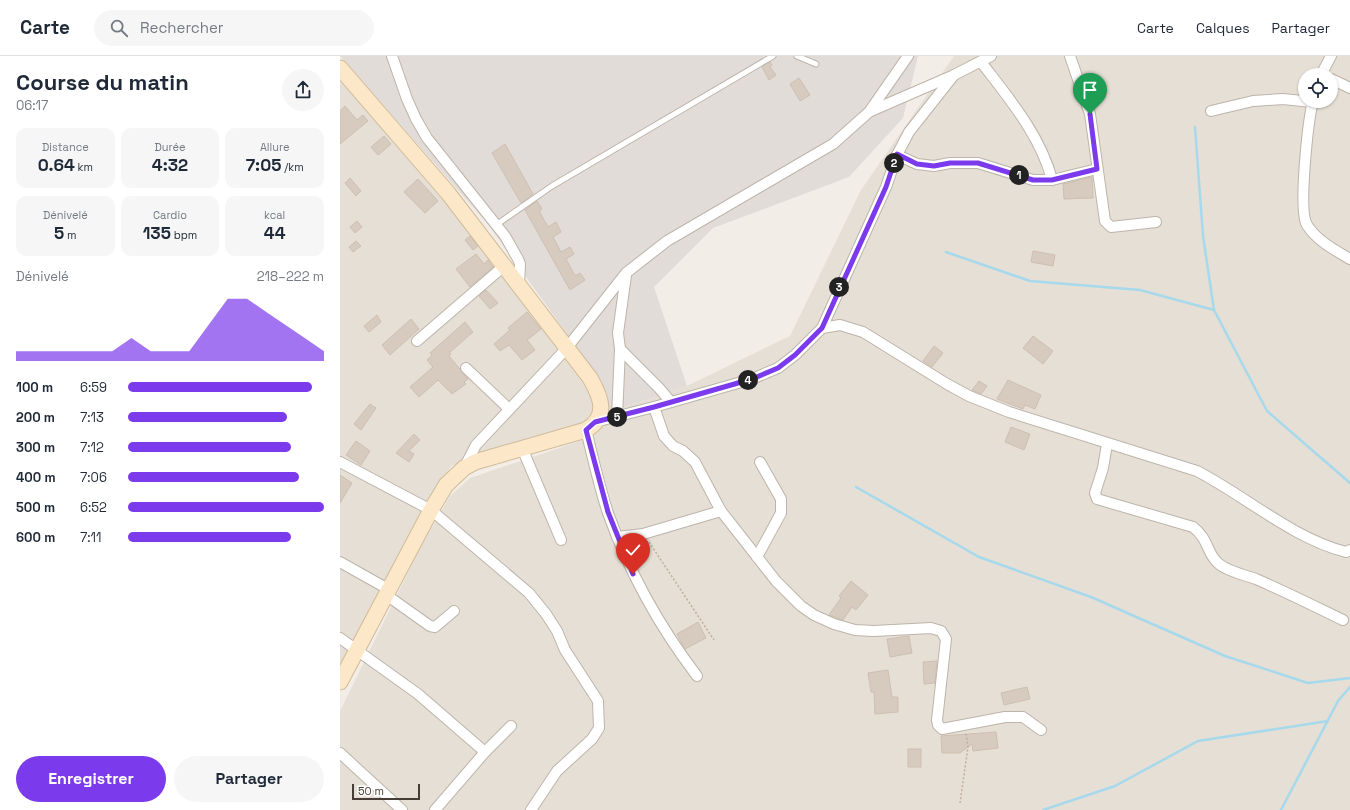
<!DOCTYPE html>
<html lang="fr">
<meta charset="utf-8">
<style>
body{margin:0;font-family:"Space Grotesk",sans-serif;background:#f6f6f7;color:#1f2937;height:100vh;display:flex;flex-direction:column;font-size:15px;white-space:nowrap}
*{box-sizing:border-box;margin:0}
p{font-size:13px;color:#747a83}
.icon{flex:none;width:22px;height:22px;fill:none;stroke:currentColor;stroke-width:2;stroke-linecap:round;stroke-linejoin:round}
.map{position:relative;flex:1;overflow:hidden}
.panel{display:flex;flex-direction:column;background:#fff;width:340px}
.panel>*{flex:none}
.buttons{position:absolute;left:958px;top:12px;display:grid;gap:8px}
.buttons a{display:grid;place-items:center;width:40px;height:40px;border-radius:50%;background:#fff;box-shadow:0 1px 3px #0004;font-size:20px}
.scale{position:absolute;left:12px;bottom:10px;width:68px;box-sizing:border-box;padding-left:4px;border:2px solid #453d36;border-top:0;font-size:11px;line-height:14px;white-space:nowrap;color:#453d36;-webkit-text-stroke:3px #fff;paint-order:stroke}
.pin{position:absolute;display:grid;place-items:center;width:34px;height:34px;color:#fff;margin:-41px -17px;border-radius:50% 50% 50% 0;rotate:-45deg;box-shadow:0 0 4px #0007}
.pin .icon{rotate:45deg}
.km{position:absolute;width:20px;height:20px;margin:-10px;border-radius:50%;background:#222;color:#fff;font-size:11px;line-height:20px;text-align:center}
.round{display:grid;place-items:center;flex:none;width:42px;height:42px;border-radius:21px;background:#f6f6f7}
.head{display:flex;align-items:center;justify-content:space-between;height:68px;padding:0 16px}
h1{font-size:22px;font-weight:700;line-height:30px}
.stats{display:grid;grid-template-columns:repeat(3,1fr);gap:6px;height:68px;padding:4px 16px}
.stats div{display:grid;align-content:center;border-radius:10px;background:#f6f6f7;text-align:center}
.stats b{font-size:17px;font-weight:700}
.stats small{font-size:11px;font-weight:400}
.stats p{font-size:11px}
.chart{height:112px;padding:8px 16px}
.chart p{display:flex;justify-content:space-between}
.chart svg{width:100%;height:72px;margin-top:4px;fill:#7c3aed;opacity:.7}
.primary-button{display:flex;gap:8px;margin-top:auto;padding:8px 16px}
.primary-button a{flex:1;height:46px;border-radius:24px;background:#7c3aed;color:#fff;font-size:16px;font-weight:700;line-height:46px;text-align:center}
.primary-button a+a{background:#f6f6f7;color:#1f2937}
ul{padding:0 16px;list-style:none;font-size:13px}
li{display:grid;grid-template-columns:64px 48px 1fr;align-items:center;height:30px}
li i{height:10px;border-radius:5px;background:#7c3aed}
header{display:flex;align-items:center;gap:24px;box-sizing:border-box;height:56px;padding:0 20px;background:#fff;border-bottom:1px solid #e0e1e3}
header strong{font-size:19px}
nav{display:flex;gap:22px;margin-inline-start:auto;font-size:14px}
.search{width:280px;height:36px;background:#f6f6f7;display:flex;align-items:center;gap:10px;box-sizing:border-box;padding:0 14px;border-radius:22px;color:#747a83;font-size:15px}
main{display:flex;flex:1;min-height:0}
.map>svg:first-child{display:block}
.residential{fill:#e6dfd5;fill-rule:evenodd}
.industrial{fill:#e2dcd8}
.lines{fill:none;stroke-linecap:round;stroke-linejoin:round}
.stream{stroke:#a6d9ec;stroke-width:2.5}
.building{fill:#d7cbc0;stroke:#cebfb0}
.lane-casing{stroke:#bdb4aa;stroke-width:7}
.street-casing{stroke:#bdb4aa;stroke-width:12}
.secondary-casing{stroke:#d0ba98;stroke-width:17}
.path{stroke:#bfae9c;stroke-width:1.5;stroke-dasharray:2 2;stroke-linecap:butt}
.lane{stroke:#fff;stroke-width:5}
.street{stroke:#fff;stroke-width:10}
.secondary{stroke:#fce8c8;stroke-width:15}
.route-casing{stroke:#fff;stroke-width:8}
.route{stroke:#7c3aed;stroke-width:5}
</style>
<header>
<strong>Carte</strong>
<div class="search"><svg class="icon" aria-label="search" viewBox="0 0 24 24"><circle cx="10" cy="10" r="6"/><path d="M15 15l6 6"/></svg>Rechercher</div>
<nav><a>Carte</a><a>Calques</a><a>Partager</a></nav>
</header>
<main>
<section class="panel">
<div class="head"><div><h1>Course du matin</h1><p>06:17</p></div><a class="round"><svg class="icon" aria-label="share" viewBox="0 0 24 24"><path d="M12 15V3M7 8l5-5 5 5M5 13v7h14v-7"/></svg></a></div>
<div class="stats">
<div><p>Distance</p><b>0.64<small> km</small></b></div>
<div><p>Durée</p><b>4:32</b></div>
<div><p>Allure</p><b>7:05<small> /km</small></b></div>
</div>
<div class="stats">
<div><p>Dénivelé</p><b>5<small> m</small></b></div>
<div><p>Cardio</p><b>135<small> bpm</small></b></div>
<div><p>kcal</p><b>44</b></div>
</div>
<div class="chart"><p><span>Dénivelé</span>218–222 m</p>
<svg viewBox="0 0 160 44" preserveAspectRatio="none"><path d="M0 44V38L10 38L20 38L30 38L40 38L50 38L60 30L70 38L80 38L90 38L100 22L110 6L120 6L130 14L140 22L150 30L160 38V44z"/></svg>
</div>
<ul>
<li><b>100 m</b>6:59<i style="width:94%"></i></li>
<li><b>200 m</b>7:13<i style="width:81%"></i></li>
<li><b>300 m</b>7:12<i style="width:83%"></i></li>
<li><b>400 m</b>7:06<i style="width:87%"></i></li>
<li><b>500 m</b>6:52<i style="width:100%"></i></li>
<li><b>600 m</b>7:11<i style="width:83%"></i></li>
</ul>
<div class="primary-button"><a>Enregistrer</a><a>Partager</a></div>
</section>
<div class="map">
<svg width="1010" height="754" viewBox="0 0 1010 754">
<rect width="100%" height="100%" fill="#f2ede7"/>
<!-- residential -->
<g class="residential">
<path d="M614,0H1010V754H0V655L80,492L110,440L130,422L240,385L268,357L347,330L450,280L521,134ZM965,19H991V45H965Z"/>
<path d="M0,21L112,155L254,342V353L245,366L186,383L111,410L0,611Z"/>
</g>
<!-- industrial -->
<path class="industrial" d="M0,0H578L563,62L509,121L373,172L314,231L347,330L268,357L261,325L147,167Z"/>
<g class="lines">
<!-- stream -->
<g class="stream">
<path d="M855,71L863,180L874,254"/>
<path d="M606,196L690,225L800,234L874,254L927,355L1010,427"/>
<path d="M516,431L639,501L751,541L885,600L968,627L1010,622"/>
<path d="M703,754L775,730L858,685L988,665"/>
<path d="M941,754L998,645L1010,631"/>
</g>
</g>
<!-- building -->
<g class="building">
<path d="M430,6L432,9L430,11L436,19L429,24L422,11Z"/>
<path d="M459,22L470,39L460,45L450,28Z"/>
<path d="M5,50L17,64L23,59L28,65L0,88V55Z"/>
<path d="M44,80L51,88L38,99L31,91Z"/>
<path d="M165,88L193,138L181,147L152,97Z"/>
<path d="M752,121L753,142L724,143L723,128Z"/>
<path d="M10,122L21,135L16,140L5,127Z"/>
<path d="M78,123L98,145L85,157L64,136Z"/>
<path d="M197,145L202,153L199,155L208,171L216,166L221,176L213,181L221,196L230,191L234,198L226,203L235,220L240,217L245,224L230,234L185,154Z"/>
<path d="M17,165L22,171L15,177L10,171Z"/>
<path d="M130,180L138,190L133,194L125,184Z"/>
<path d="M16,185L21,190L13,196L9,191Z"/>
<path d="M693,195L715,199L713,210L691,206Z"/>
<path d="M136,198L144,208L148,204L153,211L130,231L116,213Z"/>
<path d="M146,234L158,247L150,253L139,240Z"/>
<path d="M187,256L201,273L187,284L195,294L182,304L169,289L160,295L154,288L170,274L168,272Z"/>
<path d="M37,259L41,266L29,276L24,270Z"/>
<path d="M71,263L79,273L50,299L42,289Z"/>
<path d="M125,266L133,276L109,297L111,298L109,300L128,323L124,326L126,328L112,338L98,324L79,341L70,331L93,311L87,304L92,299L90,297Z"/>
<path d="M693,280L713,295L703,308L683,292Z"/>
<path d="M594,290L603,297L592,311L583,305Z"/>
<path d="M668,324L701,339L695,353L685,349L683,353L657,343Z"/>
<path d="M639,325L647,330L641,338L632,334Z"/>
<path d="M30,348L36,352L21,374L14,368Z"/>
<path d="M671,371L690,378L684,394L665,386Z"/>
<path d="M74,378L80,384L69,395L74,398L69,406L56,397Z"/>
<path d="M16,385L30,395L21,409L6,399Z"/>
<path d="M0,419L12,427L0,447Z"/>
<path d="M511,525L528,539L516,554L512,551L503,564L489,559L501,542L499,540Z"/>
<path d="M358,566L366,582L345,593L337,578Z"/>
<path d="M569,580L572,597L550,601L547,583Z"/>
<path d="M597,605L595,627L584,628L583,606Z"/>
<path d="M548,614L552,641H558V656L535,658L534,636H531L528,617Z"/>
<path d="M687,631L690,643L664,649L661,637Z"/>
<path d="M656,676L658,692L633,695L632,688L620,697H602L601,680Z"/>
<rect x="568" y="693" width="13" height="18"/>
</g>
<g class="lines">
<!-- lane casing -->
<g class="lane-casing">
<g id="lane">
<path d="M457,0L476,8"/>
<path d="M156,169L212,130L433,0"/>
</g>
</g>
<!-- street casing -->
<g class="street-casing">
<g id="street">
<path d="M52,0L67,43L76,63L87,82L165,180L178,203L180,208L179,229"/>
<path d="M730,0L750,58L765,165L771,171L816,166"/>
<path d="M641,6C668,41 701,80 712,124"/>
<path d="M981,19L991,0"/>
<path d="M991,23L1010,32"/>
<path d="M973,45C968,65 958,155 967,169C977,185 995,194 1010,203"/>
<path d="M531,55L614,19L651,0"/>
<path d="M871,55L913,45L943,43L972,46"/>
<path d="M557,99L577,108L594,110L610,107H638L693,124H712L757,113"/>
<path d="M482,272L546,131L557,99L569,76L614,19"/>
<path d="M77,285L164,210"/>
<path d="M280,293L319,332L331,346"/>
<path d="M126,312L169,353"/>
<path d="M314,351L324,380L333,390L343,395L355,406L381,455L436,525L461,550L474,559L494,568L515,574L534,575L591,572L601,575L606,583L597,664L598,669L602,673L665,661H683L701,674"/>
<path d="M277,361L280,293L278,277L286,219"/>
<path d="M255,366L314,351L412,323L438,312L455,299L482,272L500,269L523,276L607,328L629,340L669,356L857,415C907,441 952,482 1006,496L1010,494"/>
<path d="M246,374C253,402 259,430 268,457C289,516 319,570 357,620"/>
<path d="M767,388L763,412L755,437L757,443L853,471C869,483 867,499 879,508C889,516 905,519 916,523C946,536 974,550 1003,564"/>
<path d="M182,392L221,484"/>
<path d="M0,406L91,454L189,537L206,558L217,575L225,594L258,645L259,672L252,683L217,715L191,754"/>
<path d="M124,412L136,389L226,293L286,217L327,185L493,88L529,56L568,0"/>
<path d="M277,481L303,478L381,455"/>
<path d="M417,501L441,457V443L420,406"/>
<path d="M0,506L48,533"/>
<path d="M45,538L90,570L95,571L114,555"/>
<path d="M0,582L78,638L145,696"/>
<path d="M0,697L62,754"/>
<path d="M95,754L145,696L171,670"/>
</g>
</g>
<!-- secondary casing -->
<g class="secondary-casing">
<path id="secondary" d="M0,12L108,137L250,322C261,341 269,360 246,374L135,406L124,412L106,429L91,454L0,626"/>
</g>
<!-- path -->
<g class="path">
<path d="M309,486L374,584"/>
<path d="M620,747L628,691L626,678"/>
</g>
<!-- lane -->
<use href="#lane" class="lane"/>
<!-- street -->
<use href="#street" class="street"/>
<!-- secondary -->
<use href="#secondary" class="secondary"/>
</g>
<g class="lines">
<!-- route casing -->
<g class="route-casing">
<path id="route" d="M293,518L268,456L246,374L255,366L314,351L412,323L438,312L455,299L482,272L546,131L557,98L577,108L594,110L610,107H638L693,124H712L757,113L750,58"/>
</g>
<!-- route -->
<use href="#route" class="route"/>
</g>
</svg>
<div class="buttons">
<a><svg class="icon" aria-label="locate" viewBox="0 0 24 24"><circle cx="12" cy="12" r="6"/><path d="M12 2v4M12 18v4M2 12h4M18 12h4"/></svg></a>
</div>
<div class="scale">50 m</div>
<div class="pin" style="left:750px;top:58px;background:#1e9e55"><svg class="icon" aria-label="arrive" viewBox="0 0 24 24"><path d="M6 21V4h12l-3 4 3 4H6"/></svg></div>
<div class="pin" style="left:293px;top:518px;background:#d93025"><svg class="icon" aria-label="check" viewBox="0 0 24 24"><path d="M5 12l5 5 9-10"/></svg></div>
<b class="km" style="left:679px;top:119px">1</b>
<b class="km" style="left:554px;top:107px">2</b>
<b class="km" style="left:499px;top:231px">3</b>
<b class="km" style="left:408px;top:324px">4</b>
<b class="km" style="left:277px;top:361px">5</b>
</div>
</main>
